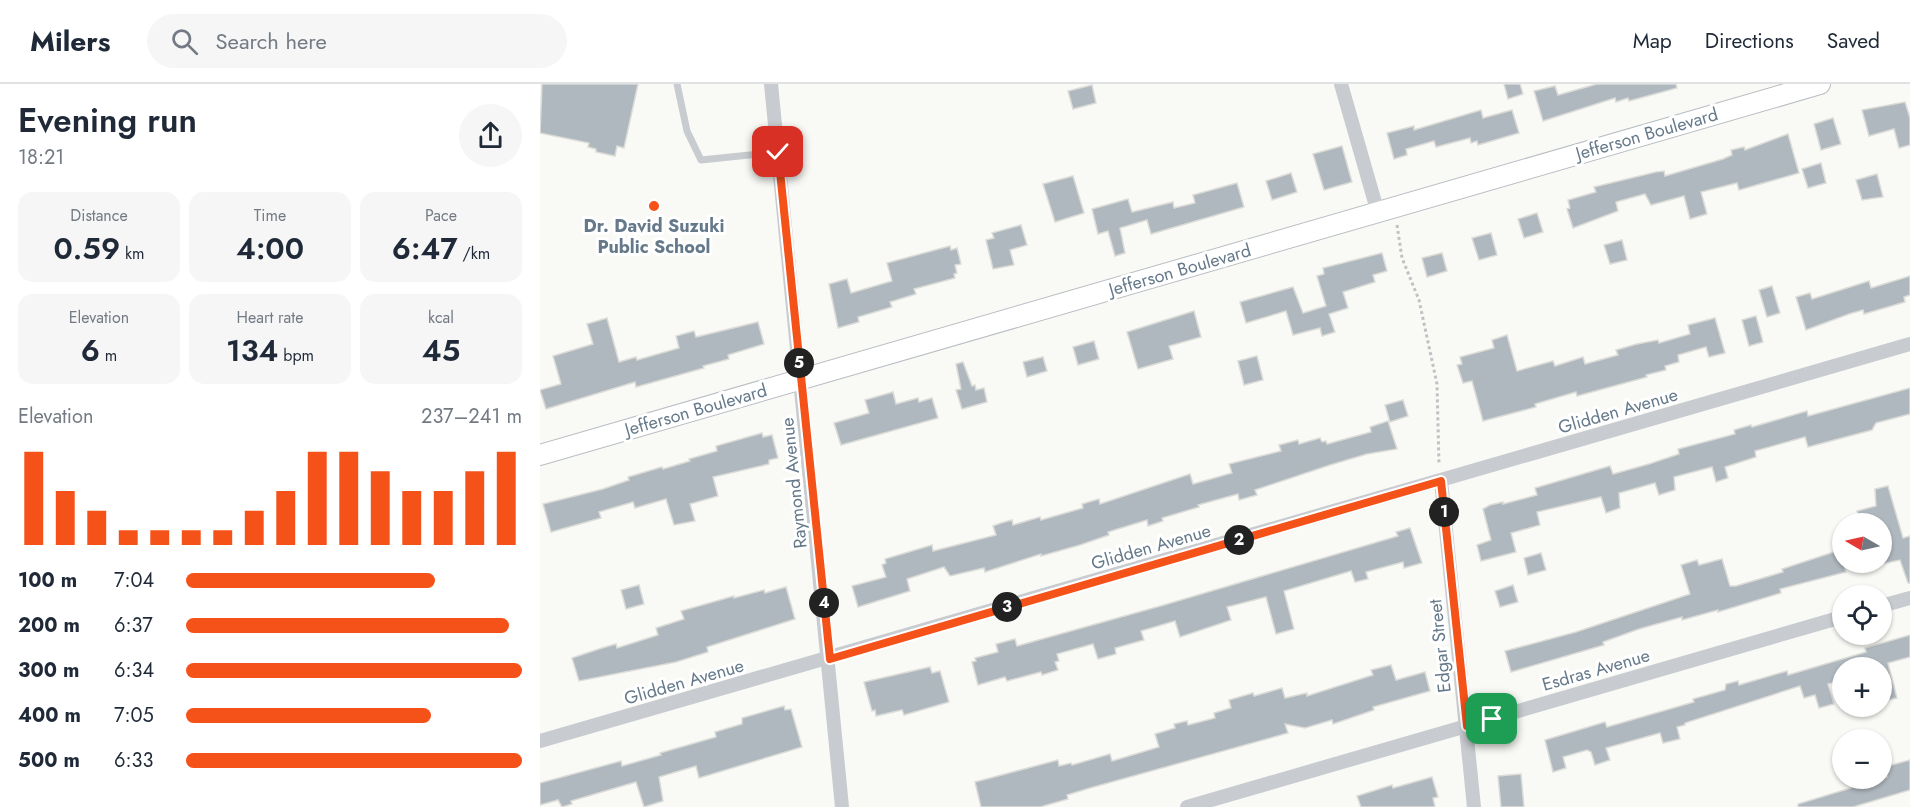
<!DOCTYPE html>
<meta charset="utf-8">
<style>
body{margin:0;font-family:Jost,sans-serif;background:#f6f6f7;color:#1f2937;height:100vh;display:flex;flex-direction:column;font-size:22px;white-space:nowrap}
*{box-sizing:border-box;margin:0}
p{font-size:20px;color:#747a83}
.icon{flex:none;width:33px;height:33px;fill:none;stroke:currentColor;stroke-width:2;stroke-linecap:round;stroke-linejoin:round}
.map{position:relative;flex:1;overflow:hidden}
.details{display:flex;flex-direction:column;background:#fff;width:540px}
.details>*{flex:none}
.needle{width:39px;rotate:279deg}
.buttons{position:absolute;left:1292px;top:429px;display:grid;gap:12px}
.buttons a{display:grid;place-items:center;width:60px;height:60px;border-radius:50%;background:#fff;box-shadow:0 2px 4px #0004;font-size:30px}
.pin{position:absolute;display:grid;place-items:center;width:51px;height:51px;color:#fff;margin:-26px;border-radius:12px;box-shadow:0 3px 9px #0006}
.km{position:absolute;width:30px;height:30px;margin:-15px;border-radius:50%;background:#222;color:#fff;font-size:16px;line-height:30px;text-align:center}
.round{display:grid;place-items:center;flex:none;width:63px;height:63px;border-radius:32px;background:#f6f6f7}
.head{display:flex;align-items:center;justify-content:space-between;height:102px;padding:0 18px}
h1{font-size:33px;font-weight:600;line-height:45px}
.stats{display:grid;grid-template-columns:repeat(3,1fr);gap:9px;height:102px;padding:6px 18px}
.stats div{display:grid;align-content:center;border-radius:15px;background:#f6f6f7;text-align:center}
.stats b{font-size:30px;font-weight:600}
.stats small{font-size:16px;font-weight:400}
.stats p{font-size:16px}
.chart{height:168px;padding:12px 18px}
.chart p{display:flex;justify-content:space-between}
.chart svg{width:100%;height:108px;margin-top:6px;stroke:#f5521a;stroke-width:6}
ul{padding:0 18px;list-style:none;font-size:20px}
li{display:grid;grid-template-columns:96px 72px 1fr;align-items:center;height:45px}
li i{height:15px;border-radius:8px;background:#f5521a}
header{display:flex;align-items:center;gap:36px;box-sizing:border-box;height:84px;padding:0 30px;background:#fff;border-bottom:2px solid #e0e1e3}
header strong{font-size:28px}
nav{display:flex;gap:33px;margin-inline-start:auto;font-size:21px}
.search{width:420px;height:54px;background:#f6f6f7;display:flex;align-items:center;gap:15px;box-sizing:border-box;padding:0 21px;border-radius:33px;color:#747a83;font-size:22px}
main{display:flex;flex:1;min-height:0}
.map>svg:first-child{display:block}
.building{fill:#afb8be;stroke:#dbdbd8;stroke-width:1.5}
.lines{fill:none;stroke-linecap:round;stroke-linejoin:round}
.secondary-casing{stroke:#b8bec3;stroke-width:22}
.path{stroke:#bfc2c4;stroke-width:3;stroke-dasharray:3 3;stroke-linecap:butt}
.lane{stroke:#c8ccd0;stroke-width:7}
.street{stroke:#c8ccd0;stroke-width:14}
.secondary{stroke:#fff;stroke-width:20}
.route-casing{stroke:#fff;stroke-width:12}
.route{stroke:#f5521a;stroke-width:8}
.poi-dot{fill:#f5521a;stroke:#fff;stroke-width:2}
.labels{text-anchor:middle;stroke-width:6;stroke-linejoin:round;paint-order:stroke}
.street-label{font-size:18px;fill:#65798a;stroke:#fff}
.poi-label{font-size:18px;font-weight:bold;fill:#65798a;stroke:#fff}
</style>
<header>
<strong>Milers</strong>
<div class="search"><svg class="icon" aria-label="search" viewBox="0 0 24 24"><circle cx="10" cy="10" r="6"/><path d="M15 15l6 6"/></svg>Search here</div>
<nav><a>Map</a><a>Directions</a><a>Saved</a></nav>
</header>
<main>
<section class="details">
<div class="head"><div><h1>Evening run</h1><p>18:21</p></div><a class="round"><svg class="icon" aria-label="share" viewBox="0 0 24 24"><path d="M12 15V3M7 8l5-5 5 5M5 13v7h14v-7"/></svg></a></div>
<div class="stats">
<div><p>Distance</p><b>0.59<small> km</small></b></div>
<div><p>Time</p><b>4:00</b></div>
<div><p>Pace</p><b>6:47<small> /km</small></b></div>
</div>
<div class="stats">
<div><p>Elevation</p><b>6<small> m</small></b></div>
<div><p>Heart rate</p><b>134<small> bpm</small></b></div>
<div><p>kcal</p><b>45</b></div>
</div>
<div class="chart"><p><span>Elevation</span>237–241 m</p>
<svg viewBox="0 0 160 44" preserveAspectRatio="none"><path d="M5 44V6M15 44V22M25 44V30M35 44V38M45 44V38M55 44V38M65 44V38M75 44V30M85 44V22M95 44V6M105 44V6M115 44V14M125 44V22M135 44V22M145 44V14M155 44V6"/></svg>
</div>
<ul>
<li><b>100 m</b>7:04<i style="width:74%"></i></li>
<li><b>200 m</b>6:37<i style="width:96%"></i></li>
<li><b>300 m</b>6:34<i style="width:100%"></i></li>
<li><b>400 m</b>7:05<i style="width:73%"></i></li>
<li><b>500 m</b>6:33<i style="width:100%"></i></li>
</ul>
</section>
<div class="map">
<svg width="1370" height="723" viewBox="0 0 1370 723">
<rect width="100%" height="100%" fill="#f9f9f6"/>
<!-- building -->
<g class="building">
<path d="M2,0H98L84,64L77,62L75,72L56,68V65L48,63L49,59L0,49Z"/>
<path d="M964,0H980L983,10L968,15Z"/>
<path d="M1057,0H1136L1137,4L1089,17L1088,14L1076,18L1075,14L1003,37L994,7L1015,2L1018,11Z"/>
<path d="M552,1L556,19L533,25L528,7Z"/>
<path d="M1365,18L1370,34V61L1359,64L1354,45L1329,52L1322,26Z"/>
<path d="M941,26L943,34L972,26L979,49L938,61L937,57L931,59L930,54L896,63L894,57L866,65L867,71L854,75L847,49L874,42V46Z"/>
<path d="M1293,34L1301,60L1281,66L1274,40Z"/>
<path d="M1248,50L1259,89L1199,106L1197,99L1161,108L1167,130L1150,135L1144,112L1111,121L1105,110L1076,118L1078,127L1033,144L1027,125L1030,124L1028,116L1056,108L1054,103L1116,88L1124,87L1125,92L1183,75L1192,71L1191,66L1204,63L1205,66Z"/>
<path d="M802,62L812,98L784,106L773,70Z"/>
<path d="M1281,79L1286,99L1268,104L1262,85Z"/>
<path d="M751,89L757,108L732,116L726,97Z"/>
<path d="M1337,90L1343,113L1322,116L1316,96Z"/>
<path d="M533,92L544,129L515,138L503,100Z"/>
<path d="M697,99L704,123L611,150L607,136L580,144L585,169L575,172L568,147L558,150L552,125L588,115L592,128L633,118L634,124L655,119L653,111Z"/>
<path d="M997,129L1003,148L984,154L978,135Z"/>
<path d="M481,141L487,161L470,166L474,181L453,185L446,156L454,154L452,149Z"/>
<path d="M951,149L957,171L939,176L932,154Z"/>
<path d="M1082,156L1087,176L1070,180L1064,161Z"/>
<path d="M410,162L411,166L417,164L421,180L415,181L417,189L414,190L415,194L374,205L376,210L350,218L352,223L318,233L319,238L298,244L289,200L307,195L311,209L352,197L347,179Z"/>
<path d="M842,169L847,187L833,191L835,198L803,208L808,224L789,230L795,248L782,252L780,244L753,251L746,227L706,239L700,218L753,203L763,229L786,222L777,192L784,190L783,184Z"/>
<path d="M902,169L907,187L887,193L882,174Z"/>
<path d="M1370,192V211L1364,213L1365,218L1324,230L1323,226L1309,230L1266,246L1256,213L1270,209L1272,215L1329,197L1331,204Z"/>
<path d="M1232,202L1240,229L1227,233L1219,206Z"/>
<path d="M654,227L661,253L629,262L633,275L598,285L587,248Z"/>
<path d="M1216,232L1223,258L1209,262L1202,236Z"/>
<path d="M67,234L79,278L96,273L97,276L139,264L136,252L154,247L156,253L218,238L224,260L188,271L189,275L163,282L164,284L96,303L95,298L6,325L0,306L21,300L13,272L53,260L47,240Z"/>
<path d="M1175,234L1185,269L1169,273L1166,263L1138,271L1139,278L1125,282L1126,286L1106,291L1107,293L1037,312L1036,308L995,320L996,323L943,337L932,297L923,299L917,281L922,280L920,273L954,264L952,256L967,251L977,287L1013,277L1015,282L1043,273L1045,280L1078,271L1076,266L1097,260L1118,256L1119,259L1150,250L1148,241Z"/>
<path d="M554,257L559,275L538,281L533,263Z"/>
<path d="M717,272L723,296L704,301L698,277Z"/>
<path d="M503,273L507,287L487,293L483,278Z"/>
<path d="M423,278L432,302L435,301L436,306L444,304L447,318L422,325L416,306L421,305L416,280Z"/>
<path d="M1370,304V330L1336,339L1332,346L1268,363L1265,353L1215,367L1216,373L1185,383L1188,394L1176,398L1172,383L1134,393L1135,406L1119,411L1115,399L1079,409L1080,424L1066,429L1061,413L997,428L1000,441L971,449L976,468L941,477L937,461L951,456L943,425L950,421L963,418V420L997,411L995,404L1070,382L1073,390L1109,380L1139,370L1138,365L1195,350L1194,346L1211,341L1212,343L1267,327L1268,332Z"/>
<path d="M353,308L356,320L378,314L379,318L392,314L398,334L301,361L294,339L329,329L325,316Z"/>
<path d="M863,316L868,332L850,338L845,321Z"/>
<path d="M848,337L857,365L827,370L790,381L715,406L717,411L699,416L698,410L658,421L659,423L622,434L623,437L608,442L607,436L568,448L569,451L540,461L501,472V470L445,488L444,484L410,492L404,483L367,495L370,507L318,523L312,502L346,493L342,481L346,479L345,475L392,461L393,467L456,451L453,442L461,439L472,436L473,441L500,433L501,436L543,424L542,420L559,415L560,420L650,390L653,400L692,389L689,380L741,367L739,361L758,356L759,360L780,354L782,358L786,357L787,360L831,348L830,343Z"/>
<path d="M222,349L223,353L232,351L238,374L229,376V380L173,393L178,412L150,420L155,437L134,441L126,415L95,424L93,418L59,428L61,434L11,448L3,420L63,405L89,396L88,393L122,383L123,385L150,377L149,375L177,367L176,362Z"/>
<path d="M1348,402L1363,454L1370,452V499H1368L1360,476L1341,480V440H1321L1317,427L1336,422L1335,405Z"/>
<path d="M870,444L882,479L864,484L863,478L826,488L828,495L815,498L811,487L744,507L754,545L736,550L726,513L687,523L691,536L640,553L635,537L601,547L604,556L575,564L576,570L558,575L553,560L517,570L519,577L515,578L518,586L502,591L501,588L467,597L465,593L438,601L432,578L436,577L435,574L458,568L456,560L475,555L477,562L624,521L858,452L856,448Z"/>
<path d="M1300,466L1306,488L1240,505L1241,509L1178,528V526L1142,536V533L1099,545L1063,558L1064,561L971,588L965,567L1036,548L1150,510L1141,481L1157,476L1159,481L1182,475L1190,502H1196L1243,488L1242,485Z"/>
<path d="M1001,469L1006,486L988,491L984,474Z"/>
<path d="M99,501L104,520L86,525L81,506Z"/>
<path d="M973,501L978,518L960,523L955,507Z"/>
<path d="M246,503L255,535L167,563L168,568L136,578L39,597L32,574L62,564L76,560L77,564L118,551L116,544L144,535L141,527L194,512V514L224,506L225,509Z"/>
<path d="M1370,551V573L1348,579L1357,614L1341,618V584H1302V596L1288,600L1294,620L1279,624L1275,611L1264,614L1260,602L1145,639V641L1137,643L1140,655L1123,659L1120,649L1066,664L1070,676L1055,681L1051,668L1047,666L1023,673L1026,684L1013,688L1005,656L1065,638L1067,643L1154,618L1153,615L1185,606L1186,600L1198,597L1199,601L1247,587L1248,591L1326,568L1325,564Z"/>
<path d="M851,581L856,596L885,588L890,607L833,623L834,626L793,640L792,636L765,644L745,640L748,649L550,704L527,711L528,715L500,723H441L435,698L518,676L519,682L531,679L532,681L570,670L572,677L619,663L615,650L635,644L634,640L647,637L648,641L675,634L674,629L691,624L689,616L713,609L714,612L742,604L745,614L767,609V612L833,591L831,586Z"/>
<path d="M390,583L392,589L400,587L409,618L364,631L362,626L336,632L335,626L332,627L324,598Z"/>
<path d="M244,622L245,626L251,625L262,663L159,694L156,682L119,693L123,717L104,723L96,698L31,717L32,720L22,723L18,716L0,721V699L81,677L82,682L121,671L120,669L176,653L175,648L202,640V634Z"/>
<path d="M1370,676V706L1313,723H1258V720L1347,693L1344,683Z"/>
<path d="M981,690L984,723H961L958,692Z"/>
<path d="M892,693L898,713L893,714L895,723H821L817,712L852,701L853,704Z"/>
</g>
<g class="lines">
<!-- secondary casing -->
<g class="secondary-casing">
<path id="secondary" d="M0,371L1280,0"/>
</g>
<!-- path -->
<path class="path" d="M857,141L862,174L879,216L897,300L899,381"/>
<!-- lane -->
<path class="lane" d="M137,0L147,47L161,76L238,68"/>
<!-- street -->
<g class="street">
<path d="M231,0L302,723"/>
<path d="M801,0L838,129"/>
<path d="M901,397L934,723"/>
<path d="M1341,522L1370,514"/>
<path d="M0,657L1370,260"/>
<path d="M647,723L1302,533"/>
</g>
<!-- secondary -->
<use href="#secondary" class="secondary"/>
</g>
<g class="lines">
<!-- route casing -->
<g class="route-casing">
<path id="route" d="M238,68L290,575L901,397L927,642L952,635"/>
</g>
<!-- route -->
<use href="#route" class="route"/>
</g>
<!-- markers -->
<circle class="poi-dot" cx="114" cy="122" r="6"/>
<g class="labels">
<!-- street labels -->
<g class="street-label">
<text transform="translate(1107 50) rotate(-16)" y="6">Jefferson Boulevard</text>
<text transform="translate(640 186) rotate(-16)" y="6">Jefferson Boulevard</text>
<text transform="translate(156 326) rotate(-16)" y="6">Jefferson Boulevard</text>
<text transform="translate(1078 327) rotate(-16)" y="6">Glidden Avenue</text>
<text transform="translate(254 399) rotate(-96)" y="6">Raymond Avenue</text>
<text transform="translate(611 463) rotate(-16)" y="6">Glidden Avenue</text>
<text transform="translate(900 562) rotate(-96)" y="6">Edgar Street</text>
<text transform="translate(1056 586) rotate(-16)" y="6">Esdras Avenue</text>
<text transform="translate(144 598) rotate(-16)" y="6">Glidden Avenue</text>
</g>
<!-- poi labels -->
<g class="poi-label">
<text x="114" y="148">Dr. David Suzuki<tspan x="114" dy="21">Public School</tspan></text>
</g>
</g>
</svg>
<div class="buttons">
<a><svg class="needle" viewBox="-14 -14 28 28"><path d="M0-13l5 13h-10z" fill="#e53935"/><path d="M0 13l5-13h-10z" fill="#747a83"/></svg></a>
<a><svg class="icon" aria-label="locate" viewBox="0 0 24 24"><circle cx="12" cy="12" r="6"/><path d="M12 2v4M12 18v4M2 12h4M18 12h4"/></svg></a>
<a>+</a>
<a>−</a>
</div>
<div class="pin" style="left:952px;top:635px;background:#1e9e55"><svg class="icon" aria-label="arrive" viewBox="0 0 24 24"><path d="M6 21V4h12l-3 4 3 4H6"/></svg></div>
<div class="pin" style="left:238px;top:68px;background:#d93025"><svg class="icon" aria-label="check" viewBox="0 0 24 24"><path d="M5 12l5 5 9-10"/></svg></div>
<b class="km" style="left:904px;top:428px">1</b>
<b class="km" style="left:699px;top:456px">2</b>
<b class="km" style="left:467px;top:523px">3</b>
<b class="km" style="left:284px;top:519px">4</b>
<b class="km" style="left:259px;top:279px">5</b>
</div>
</main>
